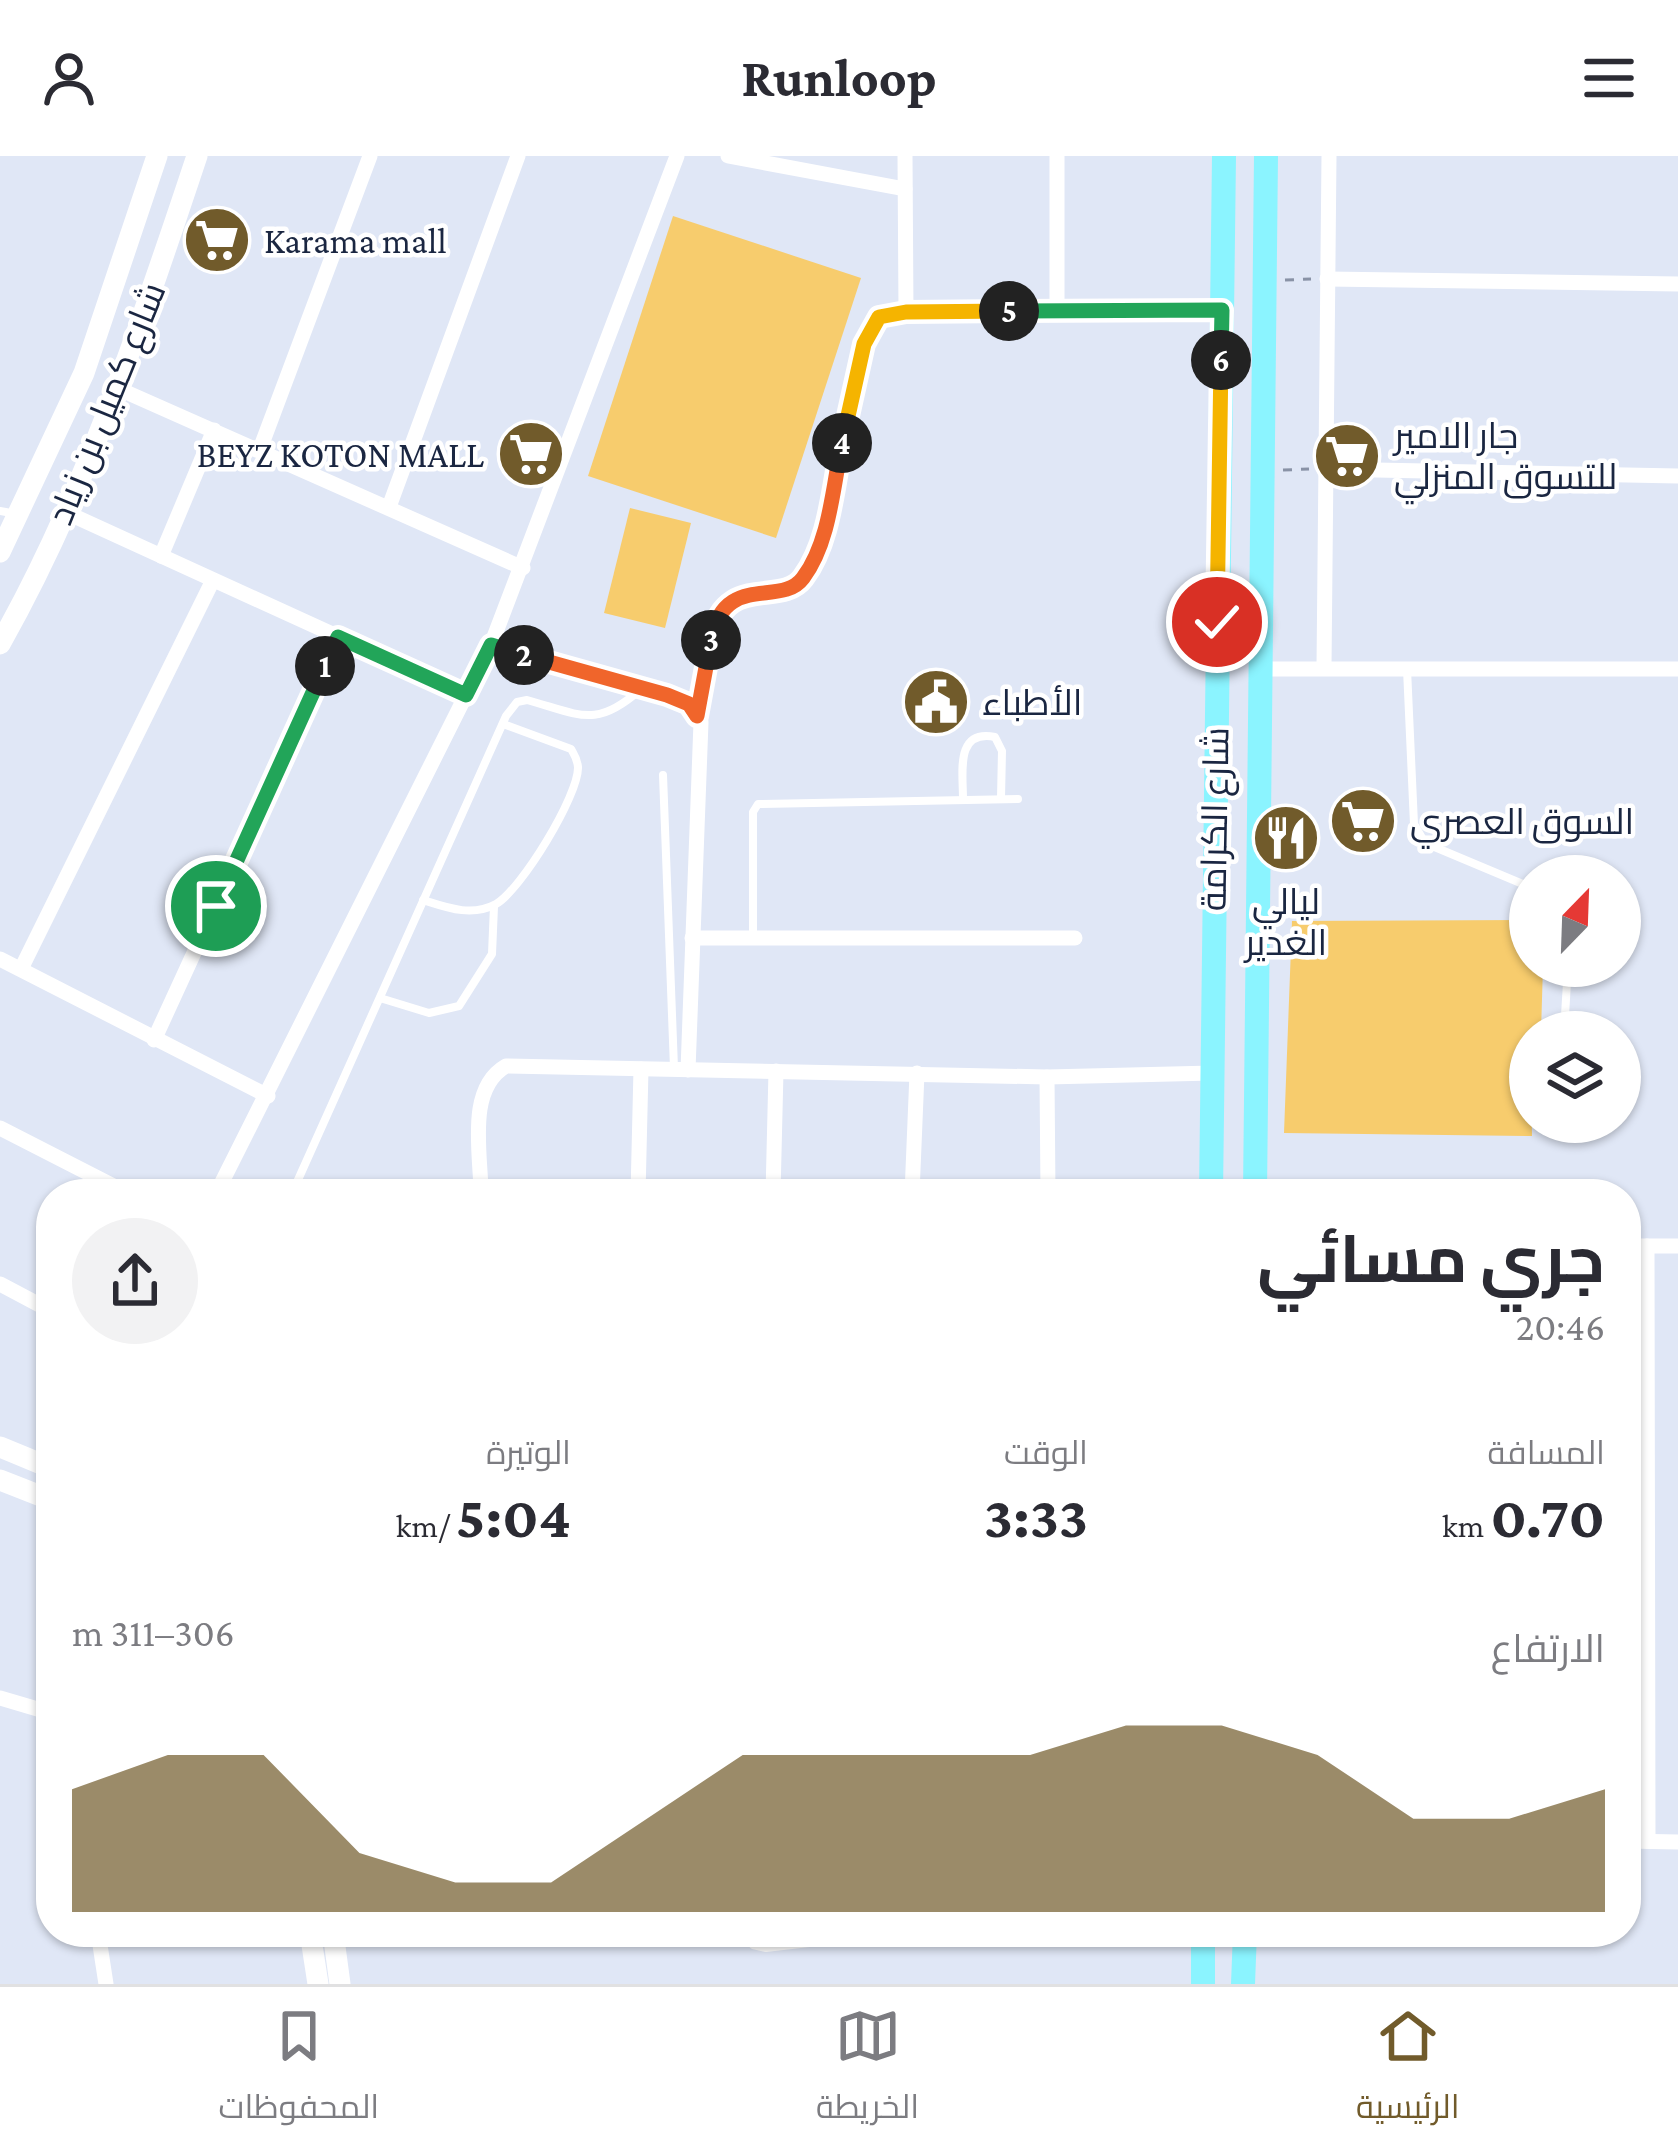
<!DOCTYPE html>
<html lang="ar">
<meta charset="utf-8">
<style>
body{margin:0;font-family:"Crimson Pro",Cairo,serif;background:#f2f2f3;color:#2b2b33;direction:rtl;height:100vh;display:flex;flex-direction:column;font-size:45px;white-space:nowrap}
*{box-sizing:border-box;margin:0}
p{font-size:39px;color:#7c7c81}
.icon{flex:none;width:66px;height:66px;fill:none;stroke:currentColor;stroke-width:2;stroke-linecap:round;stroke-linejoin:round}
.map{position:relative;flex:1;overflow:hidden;direction:ltr}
.sheet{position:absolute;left:36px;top:1023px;width:1605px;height:768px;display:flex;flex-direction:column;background:#fff;border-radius:48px;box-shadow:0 3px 9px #0004;direction:rtl}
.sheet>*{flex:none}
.needle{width:78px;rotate:23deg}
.fabs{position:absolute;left:1509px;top:699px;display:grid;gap:24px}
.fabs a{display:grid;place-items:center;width:132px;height:132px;border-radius:50%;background:#fff;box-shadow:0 3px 9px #0004;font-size:60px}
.pin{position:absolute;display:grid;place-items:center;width:102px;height:102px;color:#fff;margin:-51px;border:6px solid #fff;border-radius:50%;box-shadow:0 3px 12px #0007}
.km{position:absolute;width:60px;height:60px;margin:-30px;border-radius:50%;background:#222;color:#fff;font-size:33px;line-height:60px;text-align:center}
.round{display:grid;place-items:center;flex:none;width:126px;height:126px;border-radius:63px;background:#f2f2f3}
.summary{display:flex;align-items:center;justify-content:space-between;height:204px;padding:0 36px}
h1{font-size:66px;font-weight:700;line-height:90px}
.stats{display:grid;grid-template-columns:repeat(3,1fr);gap:18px;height:204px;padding:12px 36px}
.stats div{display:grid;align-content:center}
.stats b{font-size:60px;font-weight:700}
.stats small{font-size:33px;font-weight:400}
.stats p{font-size:33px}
.chart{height:336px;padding:24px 36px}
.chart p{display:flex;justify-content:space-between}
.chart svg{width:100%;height:216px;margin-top:12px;fill:#715b2b;opacity:.7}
header{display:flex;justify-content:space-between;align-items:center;height:156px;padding:0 36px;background:#fff;font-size:54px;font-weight:700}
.dock{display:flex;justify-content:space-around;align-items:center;height:168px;border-top:3px solid #e1e1e2;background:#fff;font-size:33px;color:#7c7c81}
.dock a{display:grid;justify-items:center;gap:6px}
.dock .current{color:#715b2b}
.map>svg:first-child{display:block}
.green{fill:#f7cc6d}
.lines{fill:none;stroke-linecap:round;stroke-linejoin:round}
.path{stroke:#8992a6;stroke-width:3;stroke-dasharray:9 9;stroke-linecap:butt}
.service{stroke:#fff;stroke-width:8}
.minor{stroke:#fff;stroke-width:15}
.secondary{stroke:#fff;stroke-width:21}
.primary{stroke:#8bf4ff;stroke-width:24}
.split-1-casing{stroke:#fff;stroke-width:24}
.split-2-casing{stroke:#fff;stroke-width:24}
.split-3-casing{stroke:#fff;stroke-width:24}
.split-4-casing{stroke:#fff;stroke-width:24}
.split-5-casing{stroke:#fff;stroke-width:24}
.split-6-casing{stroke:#fff;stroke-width:24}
.split-7-casing{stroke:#fff;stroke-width:24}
.split-1{stroke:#22a559;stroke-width:15}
.split-2{stroke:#22a559;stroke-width:15}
.split-3{stroke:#f0652b;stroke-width:15}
.split-4{stroke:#f0652b;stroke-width:15}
.split-5{stroke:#f5b400;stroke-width:15}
.split-6{stroke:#22a559;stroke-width:15}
.split-7{stroke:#f5b400;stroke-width:15}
.labels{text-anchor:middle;stroke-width:9;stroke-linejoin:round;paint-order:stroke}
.poi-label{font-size:36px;fill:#1a2641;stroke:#fff;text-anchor:start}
.street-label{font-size:36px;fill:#1a2641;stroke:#fff}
</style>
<header><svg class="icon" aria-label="menu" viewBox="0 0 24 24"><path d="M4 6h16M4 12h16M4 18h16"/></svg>Runloop<svg class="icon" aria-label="person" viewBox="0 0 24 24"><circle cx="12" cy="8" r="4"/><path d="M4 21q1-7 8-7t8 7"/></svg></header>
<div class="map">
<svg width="1678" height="1828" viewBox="0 0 1678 1828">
<rect width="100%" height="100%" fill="#e0e7f6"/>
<!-- green -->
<g class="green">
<path d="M673,60L861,122L776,382L588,320Z"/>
<path d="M630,352L691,367L665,472L604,457Z"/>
<path d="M1530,764V810H1543L1541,876H1530L1532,980L1284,977L1292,765Z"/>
</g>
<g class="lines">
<!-- path -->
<g class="path">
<path d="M1285,124L1311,123"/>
<path d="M1283,314L1309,313"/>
</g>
<!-- service -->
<g class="service">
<path d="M0,355L17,358"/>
<path d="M1407,513L1414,668L1425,687L1530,731"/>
<path d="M698,556L715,467L729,449L750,438L789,432L802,425L822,380L870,172L879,161L905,156"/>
<path d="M663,619L674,912"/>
<path d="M963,643C963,616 955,573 995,581L1002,595L1001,642"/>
<path d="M423,744C448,752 472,761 496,748C521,734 579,639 578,611C577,602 575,600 571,593L503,568"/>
<path d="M753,779V656L758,648L1018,643"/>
<path d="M380,842L429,857L459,850L492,798L494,750"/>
<path d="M1564,876L1568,810"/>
<path d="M293,1035L506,560L517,546L527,544C581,559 596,573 641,533"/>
<path d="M744,1776L753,1789L766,1792L904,1776"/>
</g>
<!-- minor -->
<g class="minor">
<path d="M728,0L905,33"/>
<path d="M905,0L906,156L1222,155"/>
<path d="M1327,123L1678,128"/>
<path d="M1057,155V0"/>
<path d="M119,233L523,412"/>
<path d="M260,293L370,0"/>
<path d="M1326,313L1678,320"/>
<path d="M389,351L518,0"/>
<path d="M65,356L466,539"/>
<path d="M161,400L214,274"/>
<path d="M491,489L667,539L689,548L701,566L688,914"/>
<path d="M1324,511L1329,0"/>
<path d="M1261,513H1678"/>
<path d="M692,782H1075"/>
<path d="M0,803L268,940"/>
<path d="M21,813L213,424"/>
<path d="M154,884L339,481"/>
<path d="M1047,921L1048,1038"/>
<path d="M0,972L129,1038"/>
<path d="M216,1038L491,489L677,0"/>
<path d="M481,1038C481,998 466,933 506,910L1047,921L1213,917"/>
<path d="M638,1038L641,913"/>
<path d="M773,1038L776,915"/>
<path d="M912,1038L917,917"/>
<path d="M1626,1090H1678"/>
<path d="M1647,1090L1648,1685"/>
<path d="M0,1128L51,1155"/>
<path d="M0,1542L51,1557"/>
<path d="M1626,1685L1678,1686"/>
<path d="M98,1776L106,1828"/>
</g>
<!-- secondary -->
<g class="secondary">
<path d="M0,396L84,217L157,0"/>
<path d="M0,488C87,334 141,167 197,0"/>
<path d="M0,1291L51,1312"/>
<path d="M0,1324L51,1344"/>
<path d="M310,1776L318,1828"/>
<path d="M333,1776L340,1828"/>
</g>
<!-- primary -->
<g class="primary">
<path d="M1211,1038L1224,0"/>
<path d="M1255,1038L1266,0"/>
<path d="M1203,1828V1776"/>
<path d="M1243,1828L1245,1776"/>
</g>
</g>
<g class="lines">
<!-- split-1 casing -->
<g class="split-1-casing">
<path id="split-1" d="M216,750L325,510"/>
</g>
<!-- split-2 casing -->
<g class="split-2-casing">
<path id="split-2" d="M325,510L338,481L466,539L491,489L524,499"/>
</g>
<!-- split-3 casing -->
<g class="split-3-casing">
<path id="split-3" d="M524,499L667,539L689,548L697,560L711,484"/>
</g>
<!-- split-4 casing -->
<g class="split-4-casing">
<path id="split-4" d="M711,484C724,415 781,452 803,422C830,386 833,330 842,287"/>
</g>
<!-- split-5 casing -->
<g class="split-5-casing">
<path id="split-5" d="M842,287L864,188L879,161L906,156L1009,155"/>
</g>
<!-- split-6 casing -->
<g class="split-6-casing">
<path id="split-6" d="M1009,155L1222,154L1221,204"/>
</g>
<!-- split-7 casing -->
<g class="split-7-casing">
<path id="split-7" d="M1217,466L1221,204"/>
</g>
<!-- split-1 -->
<use href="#split-1" class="split-1"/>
<!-- split-2 -->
<use href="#split-2" class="split-2"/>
<!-- split-3 -->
<use href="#split-3" class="split-3"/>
<!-- split-4 -->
<use href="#split-4" class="split-4"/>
<!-- split-5 -->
<use href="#split-5" class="split-5"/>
<!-- split-6 -->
<use href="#split-6" class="split-6"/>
<!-- split-7 -->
<use href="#split-7" class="split-7"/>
</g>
<!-- icons -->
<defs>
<g id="supermarket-disc" transform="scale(3.45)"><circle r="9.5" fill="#715b2b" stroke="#fff"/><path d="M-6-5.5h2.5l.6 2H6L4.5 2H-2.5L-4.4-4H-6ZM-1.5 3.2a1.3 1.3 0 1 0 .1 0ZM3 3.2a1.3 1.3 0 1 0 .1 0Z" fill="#fff"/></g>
<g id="civic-disc" transform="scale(3.45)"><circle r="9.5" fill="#715b2b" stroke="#fff"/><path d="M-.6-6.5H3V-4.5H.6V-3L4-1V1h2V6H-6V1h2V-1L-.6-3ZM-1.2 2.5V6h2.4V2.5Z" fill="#fff"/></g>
<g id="restaurant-disc" transform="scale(3.45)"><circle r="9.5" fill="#715b2b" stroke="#fff"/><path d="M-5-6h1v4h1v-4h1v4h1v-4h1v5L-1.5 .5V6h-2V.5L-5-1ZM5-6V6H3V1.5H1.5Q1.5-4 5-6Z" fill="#fff"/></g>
</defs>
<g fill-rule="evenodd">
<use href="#supermarket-disc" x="217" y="84"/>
<use href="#supermarket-disc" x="531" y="298"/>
<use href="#supermarket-disc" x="1347" y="300"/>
<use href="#civic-disc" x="936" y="546"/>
<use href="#supermarket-disc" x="1363" y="665"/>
<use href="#restaurant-disc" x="1286" y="682"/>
</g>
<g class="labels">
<!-- poi labels -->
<g class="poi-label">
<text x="264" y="97">Karama mall</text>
<text x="1394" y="292">جار الامير<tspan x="1394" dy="41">للتسوق المنزلي</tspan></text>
<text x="484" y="311" text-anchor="end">BEYZ KOTON MALL</text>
<text x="982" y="559">الأطباء</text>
<text x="1410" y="678">السوق العصري</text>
<text x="1286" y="758" text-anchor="middle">ليالي<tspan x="1286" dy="41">الغدير</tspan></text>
</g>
<!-- street labels -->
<g class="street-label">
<text transform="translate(106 247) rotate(-68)" y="13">شارع كميل بن زياد</text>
<text transform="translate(1214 663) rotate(-89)" y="13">شارع الكرامة</text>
</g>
</g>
</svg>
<div class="fabs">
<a><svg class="needle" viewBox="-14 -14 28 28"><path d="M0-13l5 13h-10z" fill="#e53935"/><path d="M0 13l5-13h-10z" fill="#7c7c81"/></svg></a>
<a><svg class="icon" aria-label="layers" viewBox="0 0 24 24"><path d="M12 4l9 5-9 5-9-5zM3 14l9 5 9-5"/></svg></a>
</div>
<div class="pin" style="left:216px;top:750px;background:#1e9e55"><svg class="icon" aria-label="arrive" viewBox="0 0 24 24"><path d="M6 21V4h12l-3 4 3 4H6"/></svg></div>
<div class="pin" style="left:1217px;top:466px;background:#d93025"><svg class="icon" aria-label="check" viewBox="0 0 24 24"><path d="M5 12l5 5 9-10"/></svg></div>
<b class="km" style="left:325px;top:510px">1</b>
<b class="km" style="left:524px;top:499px">2</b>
<b class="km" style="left:711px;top:484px">3</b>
<b class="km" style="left:842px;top:287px">4</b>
<b class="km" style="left:1009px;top:155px">5</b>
<b class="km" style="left:1221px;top:204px">6</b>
<section class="sheet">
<div class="summary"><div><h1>جري مسائي</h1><p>20:46</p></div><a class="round"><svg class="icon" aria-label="share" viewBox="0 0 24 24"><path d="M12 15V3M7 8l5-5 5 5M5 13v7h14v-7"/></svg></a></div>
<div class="stats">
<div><p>المسافة</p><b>0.70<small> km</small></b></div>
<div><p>الوقت</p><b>3:33</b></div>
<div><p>الوتيرة</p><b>5:04<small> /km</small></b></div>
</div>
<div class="chart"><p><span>الارتفاع</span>306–311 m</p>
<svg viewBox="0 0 160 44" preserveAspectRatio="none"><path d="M0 44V19L10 12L20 12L30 32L40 38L50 38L60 25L70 12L80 12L90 12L100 12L110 6L120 6L130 12L140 25L150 25L160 19V44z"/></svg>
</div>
</section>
</div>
<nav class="dock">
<a class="current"><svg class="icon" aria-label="home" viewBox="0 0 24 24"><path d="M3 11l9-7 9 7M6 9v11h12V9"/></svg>الرئيسية</a>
<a><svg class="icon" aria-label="map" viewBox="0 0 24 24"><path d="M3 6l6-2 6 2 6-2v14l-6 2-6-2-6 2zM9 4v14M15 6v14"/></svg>الخريطة</a>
<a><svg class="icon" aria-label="saved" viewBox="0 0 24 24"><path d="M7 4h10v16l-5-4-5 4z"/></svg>المحفوظات</a>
</nav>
